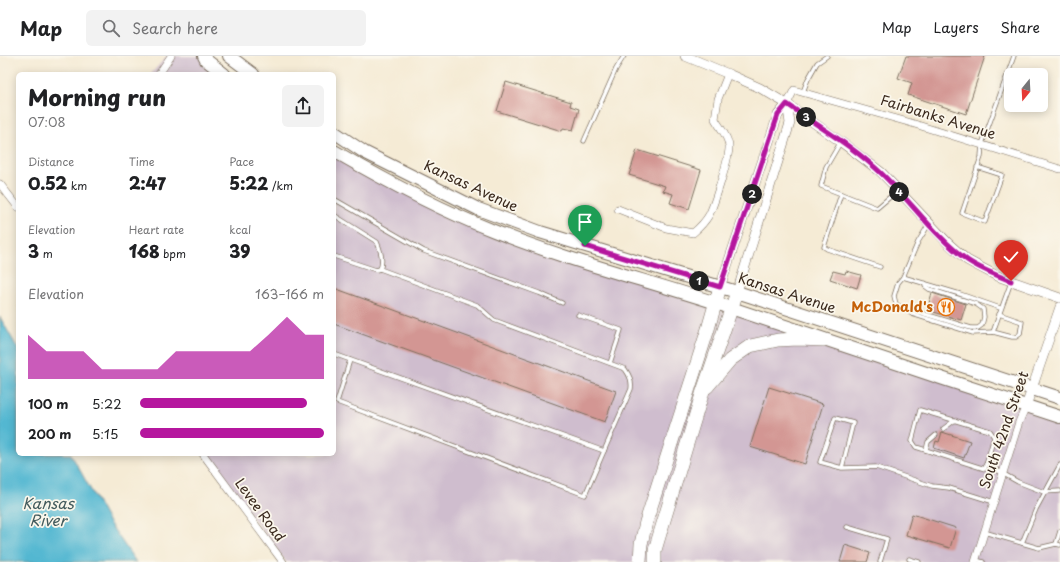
<!DOCTYPE html>
<meta charset="utf-8">
<style>
body{margin:0;font-family:"Playpen Sans",sans-serif;background:#f2f2f2;color:#202124;height:100vh;display:flex;flex-direction:column;font-size:15px;white-space:nowrap}
*{box-sizing:border-box;margin:0}
p{font-size:13px;color:#757577}
.icon{flex:none;width:22px;height:22px;fill:none;stroke:currentColor;stroke-width:2;stroke-linecap:round;stroke-linejoin:round}
.map{position:relative;flex:1;overflow:hidden}
.panel{position:absolute;left:16px;top:16px;width:320px;height:384px;display:flex;flex-direction:column;background:#fff;border-radius:6px;box-shadow:0 2px 10px #0003}
.panel>*{flex:none}
.needle{width:26px;rotate:198deg}
.fabs{position:absolute;left:1004px;top:12px;display:grid;gap:8px}
.fabs a{display:grid;place-items:center;width:44px;height:44px;border-radius:6px;background:#fff;box-shadow:0 2px 10px #0003;font-size:20px}
.pin{position:absolute;display:grid;place-items:center;width:34px;height:34px;color:#fff;margin:-41px -17px;border-radius:50% 50% 50% 0;rotate:-45deg;box-shadow:0 0 4px #0007}
.pin .icon{rotate:45deg}
.km{position:absolute;width:20px;height:20px;margin:-10px;border-radius:50%;background:#222;color:#fff;font-size:11px;line-height:20px;text-align:center}
.round{display:grid;place-items:center;flex:none;width:42px;height:42px;border-radius:6px;background:#f2f2f2}
.head{display:flex;align-items:center;justify-content:space-between;height:68px;padding:0 12px}
h1{font-size:22px;font-weight:800;line-height:30px}
.metrics{display:grid;grid-template-columns:repeat(3,1fr);gap:6px;height:68px;padding:4px 12px}
.metrics div{display:grid;align-content:center}
.metrics b{font-size:17px;font-weight:800}
.metrics small{font-size:11px;font-weight:400}
.metrics p{font-size:11px}
.chart{height:112px;padding:8px 12px}
.chart p{display:flex;justify-content:space-between}
.chart svg{width:100%;height:72px;margin-top:4px;fill:#b5179e;opacity:.7}
ul{padding:0 12px;list-style:none;font-size:13px}
li{display:grid;grid-template-columns:64px 48px 1fr;align-items:center;height:30px}
li i{height:10px;border-radius:5px;background:#b5179e}
header{display:flex;align-items:center;gap:24px;box-sizing:border-box;height:56px;padding:0 20px;background:#fff;border-bottom:1px solid #e0e0e0}
header strong{font-size:19px}
nav{display:flex;gap:22px;margin-inline-start:auto;font-size:14px}
.search{width:280px;height:36px;background:#f2f2f2;display:flex;align-items:center;gap:10px;box-sizing:border-box;padding:0 14px;border-radius:6px;color:#757577;font-size:15px}
.map>svg:first-child{display:block}
.industrial{fill:#cfbdce}
.water{fill:#53b7d1;stroke:#477078}
.building{fill:#d39693}
.lines{fill:none;stroke-linecap:round;stroke-linejoin:round}
.service-casing{stroke:#7c6e5e;stroke-width:5}
.minor-casing{stroke:#7c6e5e;stroke-width:8}
.tertiary-casing{stroke:#7c6e5e;stroke-width:10}
.primary-casing{stroke:#7c6e5e;stroke-width:14}
.motorway-casing{stroke:#7c6e5e;stroke-width:14}
.service{stroke:#fff;stroke-width:3.5}
.minor{stroke:#fff;stroke-width:7}
.tertiary{stroke:#fff;stroke-width:9}
.primary{stroke:#fff;stroke-width:12}
.motorway{stroke:#fff;stroke-width:13}
.route-casing{stroke:#fff;stroke-width:8}
.route{stroke:#b5179e;stroke-width:5}
.labels{text-anchor:middle;stroke-width:3.5;stroke-linejoin:round;paint-order:stroke}
.street-label{font-size:14px;fill:#3b2a1e;stroke:#fbf7ec}
.food-label{font-size:14px;font-weight:bold;fill:#c56008;stroke:#fbf7ec;text-anchor:end}
.water-label{font-size:15px;font-style:italic;fill:#435b5d;stroke:#fbf7ec}
</style>
<header>
<strong>Map</strong>
<div class="search"><svg class="icon" aria-label="search" viewBox="0 0 24 24"><circle cx="10" cy="10" r="6"/><path d="M15 15l6 6"/></svg>Search here</div>
<nav><a>Map</a><a>Layers</a><a>Share</a></nav>
</header>
<div class="map">
<svg width="1060" height="506" viewBox="0 0 1060 506">
<rect width="100%" height="100%" fill="#fbf7ec"/>
<filter id="ink" filterUnits="userSpaceOnUse"><feTurbulence type="fractalNoise" baseFrequency=".025" numOctaves="2"/><feDisplacementMap in="SourceGraphic" scale="8" xChannelSelector="R" yChannelSelector="G"/><feConvolveMatrix kernelMatrix="1 2 1 2 8 2 1 2 1" color-interpolation-filters="sRGB"/></filter>
<filter id="wash" filterUnits="userSpaceOnUse"><feTurbulence type="fractalNoise" baseFrequency=".012" numOctaves="4" result="noise"/><feDisplacementMap in="SourceGraphic" scale="16" xChannelSelector="R" yChannelSelector="G"/><feGaussianBlur stdDeviation="0.9" result="paint"/><feColorMatrix in="noise" values="0 0 0 0 0 0 0 0 0 0 0 0 0 0 0 0 0 1.4 0 .05"/><feComposite in="paint" operator="in"/></filter>
<g filter="url(#wash)">
<rect width="100%" height="100%" fill="#f5ebd5"/>
<!-- industrial -->
<g class="industrial">
<path d="M167,0H204L224,18H151Z"/>
<path d="M334,95L494,175L1060,360V506H286L205,398H334Z"/>
</g>
<!-- water -->
<path class="water" d="M0,261L18,293V398H71L108,465L136,506H0Z"/>
<g id="blocks">
<!-- building -->
<g class="building">
<path d="M906,0H985L966,58L908,39L912,27L898,22Z"/>
<path d="M506,26L571,46L570,50L579,53L573,74L563,72L562,75L497,55Z"/>
<path d="M637,94L701,114L689,153L670,147L673,138L663,135L665,130L629,119Z"/>
<path d="M833,215L845,218L846,215L861,219L857,232L830,223Z"/>
<path d="M334,232L616,335L605,366L334,268Z"/>
<path d="M932,237L966,248L961,264L927,254Z"/>
<path d="M769,331L823,348L805,408L750,391Z"/>
<path d="M942,376L970,385L964,402L934,392L936,385L939,386Z"/>
<path d="M912,458L956,472L950,492L906,479Z"/>
<path d="M845,489L870,497L867,506H840Z"/>
</g>
</g>
</g>
<g filter="url(#ink)">
<use href="#blocks" fill-opacity="0" stroke="#7c6e5e" stroke-width="1"/>
<g class="lines">
<!-- service casing -->
<g class="service-casing">
<g id="service">
<path d="M803,36L808,23L817,7L827,0"/>
<path d="M584,85L616,13L624,0"/>
<path d="M840,87L826,111L821,130L877,152L897,135"/>
<path d="M977,111L1002,119L985,166L962,157L981,101L982,88L1014,0"/>
<path d="M841,138L824,191L827,193L880,211"/>
<path d="M334,143L424,195L539,237L562,247"/>
<path d="M334,159L377,186C380,193 384,205 380,213"/>
<path d="M929,168L918,186L903,221L898,227L894,240L896,248L912,258L973,277L993,276L1012,281H1016L1020,278L1022,266L999,258"/>
<path d="M334,200L376,214L380,213L477,249L494,264L625,313C630,320 632,325 631,333L604,395L334,298"/>
<path d="M903,221L960,238L1000,252"/>
<path d="M912,258L915,255L971,272H978L982,269L984,261L983,253L976,248L929,233L925,230V227"/>
<path d="M578,259L621,274L610,307"/>
<path d="M993,276L1011,226"/>
<path d="M350,304L337,346L585,439L604,395"/>
<path d="M920,354L990,375L994,381L985,413L916,391L912,385Z"/>
<path d="M943,373L955,364"/>
<path d="M926,394L928,386L936,379"/>
<path d="M986,408L1018,426L1044,436L1060,435"/>
<path d="M842,412L853,367L835,362L820,406L842,412L876,411L932,430L949,432L994,446"/>
<path d="M847,471L887,483L880,506"/>
<path d="M984,476L1039,492L1056,488L1060,489"/>
<path d="M1022,487L1036,453L1060,409"/>
<path d="M1056,488L1060,475"/>
<path d="M909,503L919,506"/>
<path d="M976,504L983,506"/>
</g>
</g>
<!-- minor casing -->
<g class="minor-casing">
<g id="minor">
<path d="M159,18L171,0"/>
<path d="M787,48L794,34L908,66L1060,113"/>
<path d="M0,128L18,151"/>
<path d="M618,153L666,172L693,177C699,172 705,166 709,159C714,149 730,100 729,90C728,80 720,72 715,63L718,43L728,18"/>
<path d="M203,398L283,506"/>
<path d="M975,506L1019,366L1026,350"/>
</g>
</g>
<!-- tertiary casing -->
<g class="tertiary-casing">
<g id="tertiary">
<path d="M685,0L731,19L760,32L787,48L841,86L881,116L948,187L967,204L997,220L1060,242"/>
<path d="M720,231L778,59L787,48"/>
<path d="M737,236L790,67L787,48"/>
<path d="M1026,350L1060,251"/>
</g>
</g>
<!-- primary casing -->
<g class="primary-casing">
<g id="primary">
<path d="M204,0L206,4L224,18"/>
<path d="M229,0L253,18"/>
<path d="M334,76L364,96L478,153L540,176L737,236L1060,342"/>
<path d="M334,95C386,125 438,153 494,175C566,204 642,223 716,247C831,285 945,324 1060,361"/>
</g>
</g>
<!-- motorway casing -->
<g class="motorway-casing">
<g id="motorway">
<path d="M707,331L730,304L750,290L778,284L798,283L824,284"/>
<path d="M640,506L641,488L646,466L708,273L720,231"/>
<path d="M655,506V494L703,335L737,236"/>
</g>
</g>
<!-- service -->
<use href="#service" class="service"/>
<!-- minor -->
<use href="#minor" class="minor"/>
<!-- tertiary -->
<use href="#tertiary" class="tertiary"/>
<!-- primary -->
<use href="#primary" class="primary"/>
<!-- motorway -->
<use href="#motorway" class="motorway"/>
</g>
</g>
<g class="lines" filter="url(#ink)">
<!-- route casing -->
<g class="route-casing">
<path id="route" d="M585,190L720,231L778,59L787,48C818,70 854,91 881,117C910,144 935,181 967,204C980,213 996,219 1011,225"/>
</g>
<!-- route -->
<use href="#route" class="route"/>
</g>
<!-- icons -->
<defs>
<g id="restaurant-ring" transform="scale(0.9)"><circle r="9.5" fill="#fbf7ec" stroke="#e8710a" stroke-width="1.5"/><path d="M-5-6h1v4h1v-4h1v4h1v-4h1v5L-1.5 .5V6h-2V.5L-5-1ZM5-6V6H3V1.5H1.5Q1.5-4 5-6Z" fill="#e8710a"/></g>
</defs>
<g fill-rule="evenodd">
<use href="#restaurant-ring" x="946" y="251"/>
</g>
<g class="labels">
<!-- street labels -->
<g class="street-label">
<text transform="translate(938 61) rotate(17)" y="5">Fairbanks Avenue</text>
<text transform="translate(471 130) rotate(25)" y="5">Kansas Avenue</text>
<text transform="translate(787 237) rotate(18)" y="5">Kansas Avenue</text>
<text transform="translate(1004 374) rotate(-71)" y="5">South 42nd Street</text>
<text transform="translate(260 454) rotate(54)" y="5">Levee Road</text>
</g>
<!-- food labels -->
<g class="food-label">
<text x="933" y="256">McDonald's</text>
</g>
<!-- water labels -->
<g class="water-label">
<text x="48" y="453">Kansas<tspan x="48" dy="17">River</tspan></text>
</g>
</g>
</svg>
<div class="fabs">
<a><svg class="needle" viewBox="-14 -14 28 28"><path d="M0-13l5 13h-10z" fill="#e53935"/><path d="M0 13l5-13h-10z" fill="#757577"/></svg></a>
</div>
<div class="pin" style="left:585px;top:190px;background:#1e9e55"><svg class="icon" aria-label="arrive" viewBox="0 0 24 24"><path d="M6 21V4h12l-3 4 3 4H6"/></svg></div>
<div class="pin" style="left:1011px;top:225px;background:#d93025"><svg class="icon" aria-label="check" viewBox="0 0 24 24"><path d="M5 12l5 5 9-10"/></svg></div>
<b class="km" style="left:699px;top:225px">1</b>
<b class="km" style="left:752px;top:138px">2</b>
<b class="km" style="left:806px;top:61px">3</b>
<b class="km" style="left:899px;top:136px">4</b>
<section class="panel">
<div class="head"><div><h1>Morning run</h1><p>07:08</p></div><a class="round"><svg class="icon" aria-label="share" viewBox="0 0 24 24"><path d="M12 15V3M7 8l5-5 5 5M5 13v7h14v-7"/></svg></a></div>
<div class="metrics">
<div><p>Distance</p><b>0.52<small> km</small></b></div>
<div><p>Time</p><b>2:47</b></div>
<div><p>Pace</p><b>5:22<small> /km</small></b></div>
</div>
<div class="metrics">
<div><p>Elevation</p><b>3<small> m</small></b></div>
<div><p>Heart rate</p><b>168<small> bpm</small></b></div>
<div><p>kcal</p><b>39</b></div>
</div>
<div class="chart"><p><span>Elevation</span>163–166 m</p>
<svg viewBox="0 0 160 44" preserveAspectRatio="none"><path d="M0 44V17L10 27L20 27L30 27L40 38L50 38L60 38L70 38L80 27L90 27L100 27L110 27L120 27L130 17L140 6L150 17L160 17V44z"/></svg>
</div>
<ul>
<li><b>100 m</b>5:22<i style="width:91%"></i></li>
<li><b>200 m</b>5:15<i style="width:100%"></i></li>
</ul>
</section>
</div>
